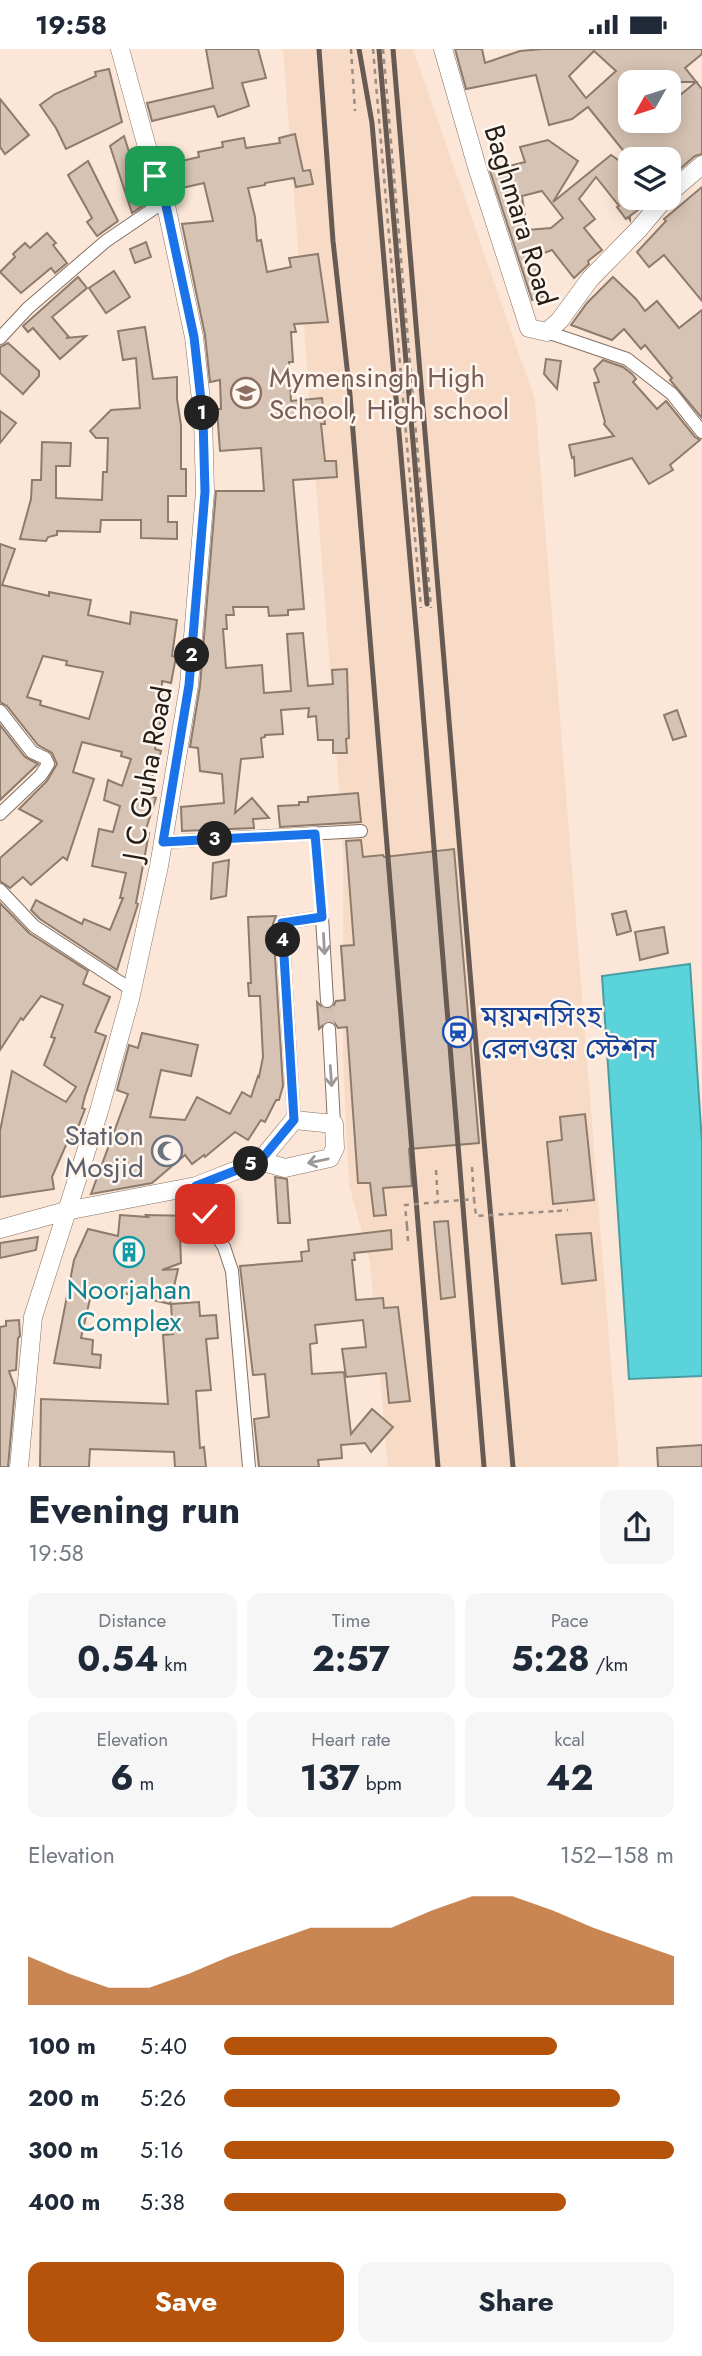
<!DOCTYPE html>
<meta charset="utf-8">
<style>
body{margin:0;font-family:Jost,"Noto Sans Bengali",sans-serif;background:#f6f6f7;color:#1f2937;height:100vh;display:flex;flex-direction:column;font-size:26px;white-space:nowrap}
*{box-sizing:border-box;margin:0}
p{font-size:23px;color:#747a83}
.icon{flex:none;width:38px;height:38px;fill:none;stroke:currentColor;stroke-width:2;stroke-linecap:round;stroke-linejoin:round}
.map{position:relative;height:1418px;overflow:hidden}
.side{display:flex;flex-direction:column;background:#fff;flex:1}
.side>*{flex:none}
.needle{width:46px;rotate:231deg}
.fabs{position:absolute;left:618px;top:21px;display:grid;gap:14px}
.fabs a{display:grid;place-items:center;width:63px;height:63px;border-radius:14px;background:#fff;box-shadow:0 4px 18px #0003;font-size:35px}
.pin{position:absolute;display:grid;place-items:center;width:60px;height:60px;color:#fff;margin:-30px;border-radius:14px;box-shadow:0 4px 10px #0006}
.km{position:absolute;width:35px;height:35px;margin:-18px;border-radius:50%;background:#222;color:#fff;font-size:19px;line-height:35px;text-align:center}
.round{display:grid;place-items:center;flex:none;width:74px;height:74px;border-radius:14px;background:#f6f6f7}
.headline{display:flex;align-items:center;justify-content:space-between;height:119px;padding:0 28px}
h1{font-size:38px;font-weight:700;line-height:52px}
.stats{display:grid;grid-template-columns:repeat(3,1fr);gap:10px;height:119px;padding:7px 28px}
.stats div{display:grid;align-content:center;border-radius:14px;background:#f6f6f7;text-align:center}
.stats b{font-size:35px;font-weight:700}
.stats small{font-size:19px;font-weight:400}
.stats p{font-size:19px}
.chart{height:196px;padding:14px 28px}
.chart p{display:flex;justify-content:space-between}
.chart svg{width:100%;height:126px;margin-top:7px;fill:#b45309;opacity:.7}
.button{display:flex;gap:14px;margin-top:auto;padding:14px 28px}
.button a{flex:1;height:80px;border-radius:14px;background:#b45309;color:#fff;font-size:28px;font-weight:700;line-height:80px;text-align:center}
.button a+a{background:#f6f6f7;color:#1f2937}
ul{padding:0 28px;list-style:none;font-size:23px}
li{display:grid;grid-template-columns:112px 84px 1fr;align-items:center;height:52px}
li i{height:18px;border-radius:9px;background:#b45309}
.status{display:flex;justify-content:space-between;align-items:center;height:49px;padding:0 35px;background:#fff;direction:ltr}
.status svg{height:19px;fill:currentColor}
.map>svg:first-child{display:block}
.built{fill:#f7dbc6}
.water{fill:#5ad4da;stroke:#4a9da0;stroke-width:2}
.building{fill:#d7c3b3;stroke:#8d7b6c;stroke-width:2;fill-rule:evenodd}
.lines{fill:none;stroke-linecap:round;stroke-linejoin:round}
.street-tunnel{stroke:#d1beb1;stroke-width:12;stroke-dasharray:12 6;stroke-linecap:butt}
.street-casing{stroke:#837163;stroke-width:14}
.secondary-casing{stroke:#837163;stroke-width:19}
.path{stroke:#9b8c81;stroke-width:2.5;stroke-dasharray:5 5;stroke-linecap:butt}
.street{stroke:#fff;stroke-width:12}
.secondary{stroke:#fff;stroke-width:18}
.rail{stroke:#665a52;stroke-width:5}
.path-bridge{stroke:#9b8c81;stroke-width:2.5;stroke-dasharray:5 5;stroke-linecap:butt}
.oneway{stroke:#9c9997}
.route-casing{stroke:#fff;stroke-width:14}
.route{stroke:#1a73e8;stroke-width:9}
.labels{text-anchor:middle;stroke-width:5;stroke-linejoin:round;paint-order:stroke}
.street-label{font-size:28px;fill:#241d17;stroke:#fff6f0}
.education-label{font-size:28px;fill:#785e54;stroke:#fff6f0;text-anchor:start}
.transit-label{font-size:28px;fill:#164399;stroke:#fff6f0;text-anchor:start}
.worship-label{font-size:28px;fill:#5b616d;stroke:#fff6f0;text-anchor:end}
.culture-label{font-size:28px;fill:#0d838f;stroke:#fff6f0}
</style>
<div class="status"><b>19:58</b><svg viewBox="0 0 49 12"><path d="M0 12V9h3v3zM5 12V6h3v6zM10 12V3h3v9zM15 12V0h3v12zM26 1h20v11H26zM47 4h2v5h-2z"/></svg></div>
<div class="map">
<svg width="702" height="1418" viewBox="0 0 702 1418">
<rect width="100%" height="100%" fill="#fce6d7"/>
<!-- built -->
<path class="built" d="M283,0H413L535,351L619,1418H388L370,1213L349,1136L343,1009V795L339,739Z"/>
<!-- water -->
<path class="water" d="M690,915L702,1094V1327L629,1330L602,927Z"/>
<!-- building -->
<g class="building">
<path d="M206,0H258L266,29L242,34L249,57L218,68L214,57L152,72L147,54L213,39Z"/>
<path d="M455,0H482L485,14L520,2L542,0H702V5L685,19L702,40V105L695,107L681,119L673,110H630L588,58L572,70L549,76L536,26L466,40ZM594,2L616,22L586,49L569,27ZM630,33H696L668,56V72H630Z"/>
<path d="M109,20L122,73L66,100L56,79L40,56L55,45L96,27L95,23Z"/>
<path d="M0,50L29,86L5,105L0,98Z"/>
<path d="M295,85L303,122L310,121L313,135L296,138L294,129L265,134V136L248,139L255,168L257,192L261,191L267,223L291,218L289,209L318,205L328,273L294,275L296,283H291L293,313H289L291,352L322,349L325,375H321L325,412H336L337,428L293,431L304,560L288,561V566L269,567L268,558H233L234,566H226L227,580H223L226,619L262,616L264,644L291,642L287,585L303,584L308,637L333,635L332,621L347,620L349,689L346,690L347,704H333V691H318L316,667L308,668L309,659L281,661L283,685L265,686V688L261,689L263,708L241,710L235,764L252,749L269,769L253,770L254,779L182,782L181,758L224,754L222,725L200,722L198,699L190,698L200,637L216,442H264L261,399L220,402L217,360H221L220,331L210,333L205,286L182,175L213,172L204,134L173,141L164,116L199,108L198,103L223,98L222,93L244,89L246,99L280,94L279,89Z"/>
<path d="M124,87L138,131L135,132L150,152L132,164L110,97Z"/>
<path d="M548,91L578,112L553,153L611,106L630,119V149H636L643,157L630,167V171L628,168L626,170L617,158L619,157L596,128L579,150L595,170L584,179L602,201L588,212L589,215L574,229L552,201L533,208L544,247L532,251L490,122L525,113L520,98ZM542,142L563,169L551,179L527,181L522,147Z"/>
<path d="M88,112L118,172L97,187L87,173L92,169L68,126Z"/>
<path d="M702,138V252L664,206L649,218L637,203L666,172L664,170Z"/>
<path d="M47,184L56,194L53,196L67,214L55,224L51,219L21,244L0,223L15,208L13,205L25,194L30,199Z"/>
<path d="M146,193L151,208L135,214L130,200Z"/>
<path d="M114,222L130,248L106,264L89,239Z"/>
<path d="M78,228L87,239L52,268L69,288L66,289L86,287L60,310L33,279L28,283L23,277Z"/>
<path d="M613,228L636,250L645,262L657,252L679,279L702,261V369L670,331L672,329L645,296L641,300L624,280L612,291L571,276L587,254Z"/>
<path d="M145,278L153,330L177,328V350L181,376V420H186V447H168V473H177V490L141,489V471H101L100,483L57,482V486L48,488L46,492L20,490L31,450L32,431H41L42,393L71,394L70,417H56V449L102,451L103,423H107L108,389H96L90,382L111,361L140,359L136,309L123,311L118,282Z"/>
<path d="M8,294L39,322V327L23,345L0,324V298Z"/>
<path d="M546,310L561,312L557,340L544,325Z"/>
<path d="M603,311L623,318L632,325L636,330L633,333L657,360L666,352L695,388L700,391L670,416L673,421L649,435L632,409L575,427L574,408L572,409L569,396L614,387L604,375L605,373L594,334L599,333L594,320Z"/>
<path d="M0,362L16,374L0,394Z"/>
<path d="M0,495L15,500L2,536L49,547V543L91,551L88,566L130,575L131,563L177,571L172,607L176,608L171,634L162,632L161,669L155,700L161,702L157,719L154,718L150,747L156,749L145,783L149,784L136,854L138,855L117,921L40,870L31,861L36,851L82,875L84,870L110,881L123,849H120L126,824L92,817L99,780L113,783L120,757L104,751L108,731L122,737L131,710L121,707L122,703L82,693L73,723L94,730L67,811L63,808L31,836L23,828L10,839L0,832V809L42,772L19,760L47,732L57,715L52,704L38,696L7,657L0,653ZM43,607L67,612L66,616L103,623L89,670L40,656L41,652L27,648Z"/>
<path d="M677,661L686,687L673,691L664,666Z"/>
<path d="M0,676L25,708L38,715L0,751Z"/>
<path d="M358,744L361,773L280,778L278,757L299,756V753H308V748Z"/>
<path d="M361,791L363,808L383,806L384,808L454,800L479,1094L409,1100L412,1137L383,1139L386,1166L374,1167L370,1134H358L347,978L338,979L334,973L328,971L319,980L317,953L323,959L328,961L334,956L336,952L345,951L341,897L354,896L346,792Z"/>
<path d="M229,811L226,847L211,850L213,814Z"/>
<path d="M0,854L29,884L88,922L83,935L110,948L95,983L106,987L85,1047L82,1059L85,1060L73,1091L69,1089L52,1128L54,1140L0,1148V1082L12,1022L66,1053L76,1038L44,1016L55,989L51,988L63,956L41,947L23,971L21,969L0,1001Z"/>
<path d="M626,862L631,882L617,886L612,865Z"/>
<path d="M276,867L273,875L283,1037L279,1051H276L265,1073L261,1071L248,1091L235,1083L205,1108L204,1106L192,1115L185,1106L152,1134L91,1145L128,1045L117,1041L128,1000L129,996L138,999L142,984L198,996L191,1027L161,1021L150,1068L185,1071L197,1048L230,1065L242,1043L251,1048L258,1027L259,1028L263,1008L260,947H249L248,934H251L248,868Z"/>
<path d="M664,878L668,904L640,911L635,883Z"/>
<path d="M585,1065L594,1151L553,1155L547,1093L562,1091L560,1068Z"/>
<path d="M275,1128L287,1130L290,1174H278Z"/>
<path d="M225,1149L230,1190H229L219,1175L210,1151Z"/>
<path d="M120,1166L148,1168L146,1166L196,1167L200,1177V1186H180L181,1214L162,1221L178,1220L170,1255L93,1237L81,1289L93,1291L92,1305L101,1306L100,1319L54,1314L74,1211L88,1180L118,1187Z"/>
<path d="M448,1172L455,1248L441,1250L434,1173Z"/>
<path d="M391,1181L392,1200L354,1204L355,1211H352L356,1251L383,1249L384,1259L398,1258L410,1352L389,1354L386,1324L346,1328L342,1300L366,1298L363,1271L315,1276L317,1294L310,1295L312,1325L344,1323L351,1385L372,1360L393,1378L371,1403L365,1394L341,1396L342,1409L318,1411L319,1418H259L254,1370L269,1368L265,1325L253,1326L240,1217L302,1212L301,1203L309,1202L308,1191Z"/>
<path d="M591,1184L596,1231L562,1235L556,1186Z"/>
<path d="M38,1188L36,1201L0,1209V1194Z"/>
<path d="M199,1253L200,1267L216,1266L218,1289L206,1290L211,1341L196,1342L200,1399L204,1398L206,1418H175L174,1403L90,1400L89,1418H40L41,1350L168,1355L163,1286L173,1285L171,1255Z"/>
<path d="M19,1271L20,1287L18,1289L16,1321L9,1322L15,1339L8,1418H0V1278L6,1277V1272Z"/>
<path d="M702,1396V1418H658L657,1399Z"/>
</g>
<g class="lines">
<!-- street-tunnel -->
<path class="street-tunnel" d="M327,952L329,980"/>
<!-- street casing -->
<g class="street-casing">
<g id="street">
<path d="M547,283L627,310L672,345L702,383"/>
<path d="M0,289L28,259L106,192L165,152"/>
<path d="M0,662L32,703L45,709L48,715L41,726L0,765"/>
<path d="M163,793L361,782"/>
<path d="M0,841L34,877L132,941"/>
<path d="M329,980L334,1075"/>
<path d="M294,1071L282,874L322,868L327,952"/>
<path d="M196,1137L207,1172L224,1198L232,1222L249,1418"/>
</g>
</g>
<!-- secondary casing -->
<g class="secondary-casing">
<g id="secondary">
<path d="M443,0L477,118L529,279L547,283L560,271L590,230L638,181L665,149"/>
<path d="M668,145L702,116"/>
<path d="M0,1180L66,1162L196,1137L260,1112L294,1071L334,1075L335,1099L330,1109L285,1119L260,1112"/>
<path d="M19,1418L33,1268L99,1062L130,950L159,817L189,636L205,443L203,369L194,288L165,152L155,127L120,0"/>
</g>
</g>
<!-- path -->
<g class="path">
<path d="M351,0L355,62"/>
<path d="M373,0L421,559"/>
<path d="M383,0L431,559"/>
<path d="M316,799L321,855"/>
<path d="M472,1118L474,1150"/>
<path d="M436,1121L438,1153"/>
<path d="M557,1162L568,1161"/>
<path d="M407,1177L408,1192"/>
</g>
<!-- street -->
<use href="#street" class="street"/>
<!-- secondary -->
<use href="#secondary" class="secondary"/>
<!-- rail -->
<g class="rail">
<path d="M319,0L333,192L350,346L438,1418"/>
<path d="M359,0L372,74L419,613L484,1418"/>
<path d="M379,0L427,555"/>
<path d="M393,0L484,1091L513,1418"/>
</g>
<!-- path-bridge -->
<path class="path-bridge" d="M407,1177L405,1156L474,1150L476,1167L557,1162"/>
</g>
<!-- one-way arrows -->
<defs><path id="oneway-shaft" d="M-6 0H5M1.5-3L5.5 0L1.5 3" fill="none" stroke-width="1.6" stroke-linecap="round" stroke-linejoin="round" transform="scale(1.75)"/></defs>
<g class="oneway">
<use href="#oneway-shaft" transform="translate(324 895) rotate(87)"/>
<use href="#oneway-shaft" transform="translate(331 1027) rotate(86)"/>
<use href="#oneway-shaft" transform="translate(318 1112) rotate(168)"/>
</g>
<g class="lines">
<!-- route casing -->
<g class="route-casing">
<path id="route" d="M155,127L165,152L194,288L203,369L205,443L189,636L163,793L315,785L322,868L282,874L294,1071L260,1112L196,1137L205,1165"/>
</g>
<!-- route -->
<use href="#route" class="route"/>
</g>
<!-- icons -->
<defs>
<g id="school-ring" transform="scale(1.575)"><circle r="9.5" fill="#fff6f0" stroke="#8d6e63" stroke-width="1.5"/><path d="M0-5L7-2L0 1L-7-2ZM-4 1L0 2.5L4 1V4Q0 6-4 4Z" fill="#8d6e63"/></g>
<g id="station-ring" transform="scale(1.575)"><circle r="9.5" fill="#fff6f0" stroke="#1a4fb4" stroke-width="1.5"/><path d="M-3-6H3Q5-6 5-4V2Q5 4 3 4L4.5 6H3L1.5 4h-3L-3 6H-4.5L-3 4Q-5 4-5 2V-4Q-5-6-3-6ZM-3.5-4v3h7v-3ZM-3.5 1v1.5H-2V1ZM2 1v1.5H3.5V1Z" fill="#1a4fb4"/></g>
<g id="mosque-ring" transform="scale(1.575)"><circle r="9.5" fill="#fff6f0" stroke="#6b7280" stroke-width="1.5"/><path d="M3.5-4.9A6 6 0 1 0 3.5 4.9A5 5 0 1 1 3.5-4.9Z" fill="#6b7280"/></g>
<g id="building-ring" transform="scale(1.575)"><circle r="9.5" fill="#fff6f0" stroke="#0f9aa8" stroke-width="1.5"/><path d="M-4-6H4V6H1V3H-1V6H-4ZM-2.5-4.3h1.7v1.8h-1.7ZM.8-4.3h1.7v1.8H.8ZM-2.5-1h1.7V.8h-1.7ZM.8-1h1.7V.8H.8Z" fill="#0f9aa8"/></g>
</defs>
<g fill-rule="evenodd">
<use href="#school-ring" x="246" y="344"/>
<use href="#station-ring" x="458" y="983"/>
<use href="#mosque-ring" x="167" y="1102"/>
<use href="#building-ring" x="129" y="1203"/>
</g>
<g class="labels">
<!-- street labels -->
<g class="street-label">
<text transform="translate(521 166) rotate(73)" y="10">Baghmara Road</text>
<text transform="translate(147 724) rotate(-80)" y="10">J C Guha Road</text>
</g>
<!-- education labels -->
<g class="education-label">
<text x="269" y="338">Mymensingh High<tspan x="269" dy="32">School, High school</tspan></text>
</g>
<!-- transit labels -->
<g class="transit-label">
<text x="481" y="977">ময়মনসিংহ<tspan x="481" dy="32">রেলওয়ে স্টেশন</tspan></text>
</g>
<!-- worship labels -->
<g class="worship-label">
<text x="144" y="1096">Station<tspan x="144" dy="32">Mosjid</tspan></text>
</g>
<!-- culture labels -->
<g class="culture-label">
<text x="129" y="1250">Noorjahan<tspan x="129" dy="32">Complex</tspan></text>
</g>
</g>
</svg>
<div class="fabs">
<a><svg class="needle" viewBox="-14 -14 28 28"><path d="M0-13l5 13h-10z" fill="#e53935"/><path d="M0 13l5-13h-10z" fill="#747a83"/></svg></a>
<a><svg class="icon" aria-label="layers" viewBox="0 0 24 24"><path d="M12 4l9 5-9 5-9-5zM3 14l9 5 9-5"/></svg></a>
</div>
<div class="pin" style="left:155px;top:127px;background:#1e9e55"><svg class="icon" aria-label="arrive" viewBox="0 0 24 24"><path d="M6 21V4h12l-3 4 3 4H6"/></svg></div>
<div class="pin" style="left:205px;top:1165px;background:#d93025"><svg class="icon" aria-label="check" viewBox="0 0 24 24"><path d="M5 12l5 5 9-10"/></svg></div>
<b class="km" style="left:202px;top:364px">1</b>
<b class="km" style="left:192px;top:606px">2</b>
<b class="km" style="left:215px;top:790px">3</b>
<b class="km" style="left:283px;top:891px">4</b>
<b class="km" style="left:251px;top:1115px">5</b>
</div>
<section class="side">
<div class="headline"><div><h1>Evening run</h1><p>19:58</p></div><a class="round"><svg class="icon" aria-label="share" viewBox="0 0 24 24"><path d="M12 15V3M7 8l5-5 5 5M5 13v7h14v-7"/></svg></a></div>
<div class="stats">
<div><p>Distance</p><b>0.54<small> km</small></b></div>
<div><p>Time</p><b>2:57</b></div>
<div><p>Pace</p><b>5:28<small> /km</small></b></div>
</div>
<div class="stats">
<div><p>Elevation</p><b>6<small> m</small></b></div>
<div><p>Heart rate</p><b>137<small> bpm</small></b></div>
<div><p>kcal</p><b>42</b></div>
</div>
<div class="chart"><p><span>Elevation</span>152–158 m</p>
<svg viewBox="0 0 160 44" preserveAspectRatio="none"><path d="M0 44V27L10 33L20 38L30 38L40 33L50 27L60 22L70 17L80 17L90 17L100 11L110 6L120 6L130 11L140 17L150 22L160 27V44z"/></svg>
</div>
<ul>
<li><b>100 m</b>5:40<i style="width:74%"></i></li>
<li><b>200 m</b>5:26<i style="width:88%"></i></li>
<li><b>300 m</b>5:16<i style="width:100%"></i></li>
<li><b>400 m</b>5:38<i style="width:76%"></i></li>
</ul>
<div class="button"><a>Save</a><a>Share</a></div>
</section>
